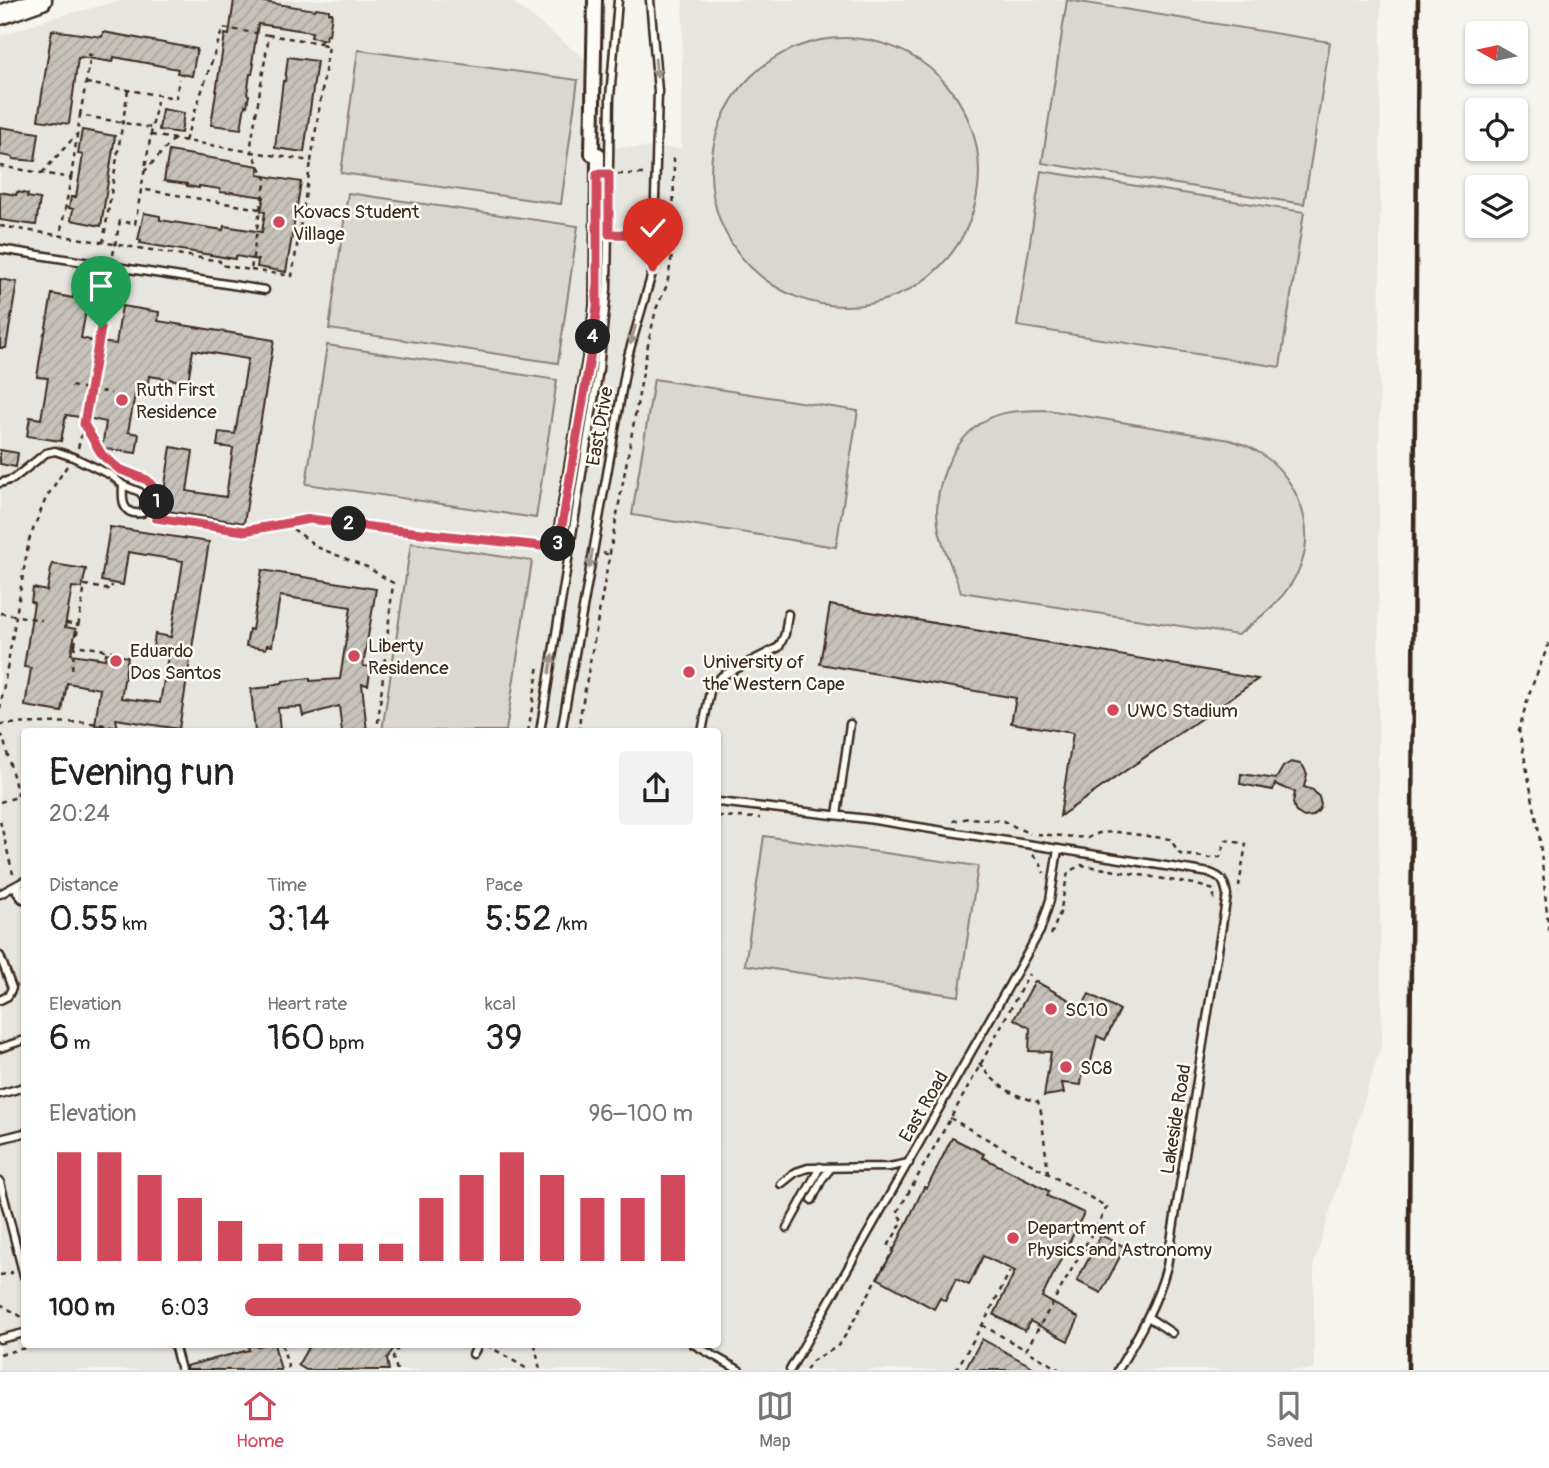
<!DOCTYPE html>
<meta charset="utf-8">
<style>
body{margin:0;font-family:Pangolin,sans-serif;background:#f2f2f2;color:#222;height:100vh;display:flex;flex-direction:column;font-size:26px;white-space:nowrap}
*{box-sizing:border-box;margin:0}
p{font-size:23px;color:#767676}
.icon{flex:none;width:38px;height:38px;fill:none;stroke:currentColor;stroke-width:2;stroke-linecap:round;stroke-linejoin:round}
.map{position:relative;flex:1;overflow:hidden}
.side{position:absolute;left:21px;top:728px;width:700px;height:620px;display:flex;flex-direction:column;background:#fff;border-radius:7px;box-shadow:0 2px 5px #0004}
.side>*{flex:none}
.needle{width:46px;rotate:279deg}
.tools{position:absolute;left:1465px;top:21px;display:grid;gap:14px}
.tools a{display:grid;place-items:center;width:63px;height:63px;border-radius:7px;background:#fff;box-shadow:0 2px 5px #0004;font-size:35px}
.pin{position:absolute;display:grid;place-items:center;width:60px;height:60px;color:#fff;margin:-72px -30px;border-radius:50% 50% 50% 0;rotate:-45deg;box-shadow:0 0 7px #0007}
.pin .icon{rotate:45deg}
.km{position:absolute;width:35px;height:35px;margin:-18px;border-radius:50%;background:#222;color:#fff;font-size:19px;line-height:35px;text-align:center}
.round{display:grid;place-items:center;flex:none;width:74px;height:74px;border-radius:7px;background:#f2f2f2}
.overview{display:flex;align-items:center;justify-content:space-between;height:119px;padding:0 28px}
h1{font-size:38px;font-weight:600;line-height:52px}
.figures{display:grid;grid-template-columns:repeat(3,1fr);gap:10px;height:119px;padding:7px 28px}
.figures div{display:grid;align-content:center}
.figures b{font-size:35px;font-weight:600}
.figures small{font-size:19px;font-weight:400}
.figures p{font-size:19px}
.chart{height:196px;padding:14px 28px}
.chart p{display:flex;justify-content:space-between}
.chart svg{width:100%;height:126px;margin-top:7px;stroke:#d1495b;stroke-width:6}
ul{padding:0 28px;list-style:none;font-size:23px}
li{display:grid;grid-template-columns:112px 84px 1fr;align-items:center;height:52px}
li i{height:18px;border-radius:9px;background:#d1495b}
.tab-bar{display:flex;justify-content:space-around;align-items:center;height:98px;border-top:2px solid #e0e0e0;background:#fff;font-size:19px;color:#767676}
.tab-bar a{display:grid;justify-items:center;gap:4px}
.tab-bar .active{color:#d1495b}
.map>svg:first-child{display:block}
.built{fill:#e7e5df;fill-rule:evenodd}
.pitch{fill:#dad6d0;stroke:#8a8077;stroke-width:2}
.building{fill:url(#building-hatch);stroke:#3b2a1e;stroke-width:2}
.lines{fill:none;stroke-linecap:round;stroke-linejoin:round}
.lane-casing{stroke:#3b2a1e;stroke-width:11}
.street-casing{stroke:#3b2a1e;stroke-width:18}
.secondary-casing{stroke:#3b2a1e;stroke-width:23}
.path{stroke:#3b2a1e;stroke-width:2.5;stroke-dasharray:5 5;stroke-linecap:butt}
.lane{stroke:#fdfcf7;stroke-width:6}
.street{stroke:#fdfcf7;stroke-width:12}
.secondary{stroke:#fdfcf7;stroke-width:18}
.rail{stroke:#3b2a1e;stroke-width:4.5}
.oneway{fill:#9c938a}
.route-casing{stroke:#fff;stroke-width:14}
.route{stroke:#d1495b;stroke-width:9}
.poi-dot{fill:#d1495b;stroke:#fdfcf7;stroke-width:2.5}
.labels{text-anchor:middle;stroke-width:5;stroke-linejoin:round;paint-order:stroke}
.poi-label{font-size:19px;fill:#3b2a1e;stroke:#fdfcf7;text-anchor:start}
.street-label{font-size:19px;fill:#3b2a1e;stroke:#fdfcf7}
</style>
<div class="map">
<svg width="1549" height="1370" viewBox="0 0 1549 1370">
<defs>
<pattern id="building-hatch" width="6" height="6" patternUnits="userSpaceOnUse" patternTransform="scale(1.75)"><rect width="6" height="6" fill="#c7c1bb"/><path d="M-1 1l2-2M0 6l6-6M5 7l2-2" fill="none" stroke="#aca6a0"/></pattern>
</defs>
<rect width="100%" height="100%" fill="#f5f4ee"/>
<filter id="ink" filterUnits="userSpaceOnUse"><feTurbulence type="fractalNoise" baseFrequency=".0143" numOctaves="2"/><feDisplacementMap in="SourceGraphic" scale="14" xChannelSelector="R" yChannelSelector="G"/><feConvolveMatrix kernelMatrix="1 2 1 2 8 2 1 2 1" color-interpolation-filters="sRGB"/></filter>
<g filter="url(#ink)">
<!-- built -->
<path class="built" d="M125,0H510L584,58L585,62V147L681,148L683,0H1381L1378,767L1382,1042L1314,1264V1370H0V36L51,18ZM24,732H718V1344H24Z"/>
<!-- pitch -->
<g class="pitch">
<path d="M1067,0L1330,42L1304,204L1042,163Z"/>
<circle cx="845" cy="172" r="134"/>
<path d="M358,50L578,80L561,204L341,173Z"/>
<path d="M1041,171L1304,212L1280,367L1017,326Z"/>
<path d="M348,193L578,226L558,363L329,329Z"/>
<path d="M327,345L557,380L536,518L306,484Z"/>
<path d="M654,379L858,411L836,547L632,515Z"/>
<path d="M1048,410L1230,440C1238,443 1248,445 1255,450C1292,471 1316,519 1302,562C1291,594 1264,615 1238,635L961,592C954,572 944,551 939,530C931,491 950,442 984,421C1002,409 1027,411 1048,410Z"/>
<path d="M411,543L532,561L506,731H382Z"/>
<path d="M764,836L978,866L959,996L745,965Z"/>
</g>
<!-- building -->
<g class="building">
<path d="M234,0H251L315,10L316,8L329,10V13H332L329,35L327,34L326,40L311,37L312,32L258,24L252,63L254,64L252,74H250L247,94L249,95L247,106L245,105L241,129L211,125L225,34L229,35Z"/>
<path d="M52,30L102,37L103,32L197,49L192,76L177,73L178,69L114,57L113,62L81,57L80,58H78L69,124L38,120Z"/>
<path d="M288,57L317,61L304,152L275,148L283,81H285Z"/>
<path d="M162,109L184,113L181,133L159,130Z"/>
<path d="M0,127L39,133L35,161L13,159V157L0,155Z"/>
<path d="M82,130L115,136L101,226L71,220L73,209L69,208L71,197H76L83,155L78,154Z"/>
<path d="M169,151L259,166L258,175L301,182L286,272L257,267L258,260L236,256L235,259L140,243L141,240H138L144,213L160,216V220L223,230L224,226L262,232L265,212L261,211L264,197L231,192L230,193L220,192V189L199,186V188L187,186V184L164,181Z"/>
<path d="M0,192L16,195L17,192L28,194L27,197L40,199L36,225L0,220Z"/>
<path d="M0,279L17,282L6,348H0Z"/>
<path d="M74,291L89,294L81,338L90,340V341L116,344L122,306L159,312L158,321L274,340L244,523L161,510L171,447L193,451L187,491L226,497L233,448L217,446L219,432L235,434L248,359L193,350L188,382L149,376L146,395L135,394L128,432L139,434L136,453L102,448L106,422L92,419L66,415L61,441L27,436L30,417L41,419L48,378L37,377L44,333H45L52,294L73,298Z"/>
<path d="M0,450L18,453L16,467L0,464Z"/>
<path d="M110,527L209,542L179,729L116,719L118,729L95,725L100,689L67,683L62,712L25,706L31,668L24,667L34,603L31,602L33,588L47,591L52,564L86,569L82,588L72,587L65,627L76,629L71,654L105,659L106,653L128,657L121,698L160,703L169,650L153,648L155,634L171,637L183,561L128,552L123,585L101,581Z"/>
<path d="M262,570L376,589L363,666L371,667L368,685L362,684L367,732H342L339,706L303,716L301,707L278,708L280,732H255L251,689L270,687V685L282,683L283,681L310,678V681L340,679L351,607L280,596L272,646L267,645L266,649L246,646L249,629L252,630Z"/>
<path d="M830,605L1258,679L1060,816L1073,733L1011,723L1016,698L820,664Z"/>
<path d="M1291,762L1300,764L1303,766L1307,774L1304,787L1313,790L1319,797L1321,805L1319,810L1313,816L1304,817L1296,812L1293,803L1295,792L1275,784L1273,790L1240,784L1241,774L1276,779L1283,767Z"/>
<path d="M1035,981L1082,1007L1089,994L1120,1010L1105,1040L1097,1036L1089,1070L1083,1068L1081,1085L1062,1083L1064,1093L1044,1096L1051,1052L1029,1051L1030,1028L1014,1019Z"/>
<path d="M952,1138L984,1154L982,1157L1049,1191L1047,1196L1084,1213L1042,1297L1079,1318L1068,1341L1030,1321L1025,1331L994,1315L1015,1271L983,1256L969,1285L956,1279L945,1301L940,1298L934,1309L877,1278L892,1254L924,1187L927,1188Z"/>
<path d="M1101,1235L1125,1247L1101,1293L1077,1281Z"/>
<path d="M982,1339L1038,1370H965Z"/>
<path d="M266,1344H274L281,1370H187L186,1366L249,1350L248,1345L258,1346Z"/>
<path d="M310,1344H396L387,1359L389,1370H306L298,1365Z"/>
</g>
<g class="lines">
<!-- lane casing -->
<g class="lane-casing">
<g id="lane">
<path d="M609,234L655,235"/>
<path d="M0,249L265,290"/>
<path d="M0,483L13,479L46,453L55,451L73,457L111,475L123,485L140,492C146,499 147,505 142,513C122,516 122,500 123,485"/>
<path d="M540,732L599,369L607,289L610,98L618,0"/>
<path d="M561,732L628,356L653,270L658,91L650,0"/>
<path d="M702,732L711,686L722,676L779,647L785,634L788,614"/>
<path d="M718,802L868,819L1210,873C1222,877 1225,882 1227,895L1167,1266C1157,1304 1138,1336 1118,1370"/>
<path d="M837,815L850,724"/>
<path d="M0,894L24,881"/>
<path d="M0,956L12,988L8,996L0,1000"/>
<path d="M0,1048L24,1040"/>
<path d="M0,1094L24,1087"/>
<path d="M0,1139L24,1133"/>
<path d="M0,1182L24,1276"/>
<path d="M781,1184L796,1172L808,1168L889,1167L909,1163"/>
<path d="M812,1200L822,1179L831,1168"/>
<path d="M787,1228L820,1167"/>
<path d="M1148,1317L1172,1333"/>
<path d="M0,1339L24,1333"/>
<path d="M174,1344L181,1370"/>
<path d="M693,1344L739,1370"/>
<path d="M473,1354L479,1344"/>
<path d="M790,1370L1040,931L1050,900L1058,849"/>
</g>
</g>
<!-- street casing -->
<g class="street-casing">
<g id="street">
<path d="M559,544L593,340L597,305L598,154H592L595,0"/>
<path d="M20,891L24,896"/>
</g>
</g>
<!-- secondary casing -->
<g class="secondary-casing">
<path id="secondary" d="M0,15L42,0"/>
</g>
<!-- path -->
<g class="path">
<path d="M86,83L176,98L179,79"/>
<path d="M80,115L91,55L83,54"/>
<path d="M151,135L252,152L251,145L269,35L320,43L321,40"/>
<path d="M185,141L223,28L269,35"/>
<path d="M0,166L71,178L60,236"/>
<path d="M144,172L174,139"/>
<path d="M42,173L77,134"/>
<path d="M618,174H647"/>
<path d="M71,178L80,115L152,128"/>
<path d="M260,209L266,179L252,152L311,161L329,46L321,44"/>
<path d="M0,226L220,261V265L251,270L260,209L141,189"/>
<path d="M103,243L128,90"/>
<path d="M113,255L120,221L135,224L158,95"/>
<path d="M251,270L292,276L311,162"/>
<path d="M71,386L111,393"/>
<path d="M84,424L102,455L113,464"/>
<path d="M78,448L88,410L109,276"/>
<path d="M124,471L147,480L158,492L156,518L244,531L310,518L394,529L548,546"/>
<path d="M285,523L319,548L367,567L393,583L377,732"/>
<path d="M603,553L610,555"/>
<path d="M0,613L42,620"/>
<path d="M66,623L79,625"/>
<path d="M1549,643L1529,694L1519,730L1539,832L1549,933"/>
<path d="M75,645L85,585L111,590L112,585"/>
<path d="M72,669L75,645L118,652L117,656"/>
<path d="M0,709L29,540L46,498L67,466"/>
<path d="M0,724L84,722L152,732"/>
<path d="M528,732L539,665"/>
<path d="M579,732L580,717L648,345L656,309L667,285L673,249L674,158"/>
<path d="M0,734L3,737L24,819"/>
<path d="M0,802L17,797"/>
<path d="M718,816L760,818"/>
<path d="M0,821L13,874"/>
<path d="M953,821L969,818L1003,821L1030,834"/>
<path d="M1037,834L1088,838L1099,833L1117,832L1170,839L1180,854L1209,858L1220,857L1226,840L1246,844L1238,892"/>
<path d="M1033,855L1040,862L1044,873"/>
<path d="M1051,935L1060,913L1068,872L1081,865L1194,884L1214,890V903"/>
<path d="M979,1063C999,1088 1008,1093 1038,1102L1041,1112L1048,1173"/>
<path d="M950,1118L1107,1207L1026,1350L1060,1370"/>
<path d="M1084,1248L1091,1252"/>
<path d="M0,1275L12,1273L11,1271"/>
<path d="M0,1304L22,1317H24"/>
<path d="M982,1325L1026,1350"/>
<path d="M282,1344L289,1370"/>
<path d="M535,1344L540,1370"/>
<path d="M487,1345L529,1370"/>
<path d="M0,1354L42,1344"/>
<path d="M397,1370L393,1358L400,1344"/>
<path d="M806,1370L812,1361L837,1347L845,1336L894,1249L888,1246L903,1221L897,1213L971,1082L1029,974"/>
<path d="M956,1370L988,1315L1010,1271"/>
</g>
<!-- lane -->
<use href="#lane" class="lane"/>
<!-- street -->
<use href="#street" class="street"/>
<!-- secondary -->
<use href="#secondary" class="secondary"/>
<!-- rail -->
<path class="rail" d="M1408,1370L1418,0"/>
</g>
<!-- one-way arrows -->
<defs><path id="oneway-solid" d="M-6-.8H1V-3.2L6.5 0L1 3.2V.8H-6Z" transform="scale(1.75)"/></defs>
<g class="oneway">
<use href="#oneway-solid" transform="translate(656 68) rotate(85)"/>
<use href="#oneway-solid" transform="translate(633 335) rotate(105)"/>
<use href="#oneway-solid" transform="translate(591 559) rotate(100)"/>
<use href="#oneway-solid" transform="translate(551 664) rotate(-81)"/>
</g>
</g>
<g class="lines" filter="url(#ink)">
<!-- route casing -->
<g class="route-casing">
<path id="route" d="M101,328L84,424L102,455L119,469L147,480L158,492L156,518L244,531L310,519L394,530L550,547L559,544L593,340L597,306V174H609V234L655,235L653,270"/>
</g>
<!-- route -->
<use href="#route" class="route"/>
</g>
<!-- markers -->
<g class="poi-dot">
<circle cx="279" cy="222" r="7"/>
<circle cx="122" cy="400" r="7"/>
<circle cx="354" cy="656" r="7"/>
<circle cx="116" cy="661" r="7"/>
<circle cx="689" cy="672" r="7"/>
<circle cx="1113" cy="710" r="7"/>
<circle cx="1051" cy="1009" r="7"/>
<circle cx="1066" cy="1067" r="7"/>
<circle cx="1013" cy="1238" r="7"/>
</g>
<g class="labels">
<!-- poi labels -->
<g class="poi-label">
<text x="293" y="218">Kovacs Student<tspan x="293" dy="22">Village</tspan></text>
<text x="136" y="396">Ruth First<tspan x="136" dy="22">Residence</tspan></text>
<text x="368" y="652">Liberty<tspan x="368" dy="22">Residence</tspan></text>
<text x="130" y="657">Eduardo<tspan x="130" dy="22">Dos Santos</tspan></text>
<text x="703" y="668">University of<tspan x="703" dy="22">the Western Cape</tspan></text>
<text x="1127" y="717">UWC Stadium</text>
<text x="1065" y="1016">SC10</text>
<text x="1080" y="1074">SC8</text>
<text x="1027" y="1234">Department of<tspan x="1027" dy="22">Physics and Astronomy</tspan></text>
</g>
<!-- street labels -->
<g class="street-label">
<text transform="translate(599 426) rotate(-80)" y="7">East Drive</text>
<text transform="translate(923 1106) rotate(-60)" y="7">East Road</text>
<text transform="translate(1175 1119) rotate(-81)" y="7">Lakeside Road</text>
</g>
</g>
</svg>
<div class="tools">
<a><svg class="needle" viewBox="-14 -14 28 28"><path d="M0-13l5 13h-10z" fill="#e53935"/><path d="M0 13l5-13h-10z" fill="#767676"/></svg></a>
<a><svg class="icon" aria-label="locate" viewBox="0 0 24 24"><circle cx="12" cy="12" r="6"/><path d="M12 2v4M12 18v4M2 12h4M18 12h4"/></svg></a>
<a><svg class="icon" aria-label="layers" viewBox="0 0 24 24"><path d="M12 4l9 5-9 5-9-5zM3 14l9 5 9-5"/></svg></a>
</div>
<div class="pin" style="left:101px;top:328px;background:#1e9e55"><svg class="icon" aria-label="arrive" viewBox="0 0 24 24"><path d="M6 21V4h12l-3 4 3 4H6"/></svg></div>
<div class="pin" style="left:653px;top:270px;background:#d93025"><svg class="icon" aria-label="check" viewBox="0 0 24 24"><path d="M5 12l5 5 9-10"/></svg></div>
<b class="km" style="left:157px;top:502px">1</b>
<b class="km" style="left:349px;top:524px">2</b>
<b class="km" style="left:558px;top:544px">3</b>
<b class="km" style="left:593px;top:337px">4</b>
<section class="side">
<div class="overview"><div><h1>Evening run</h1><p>20:24</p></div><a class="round"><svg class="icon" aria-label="share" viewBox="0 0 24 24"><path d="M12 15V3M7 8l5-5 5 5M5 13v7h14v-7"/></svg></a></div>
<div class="figures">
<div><p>Distance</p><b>0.55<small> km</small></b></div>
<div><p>Time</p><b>3:14</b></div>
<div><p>Pace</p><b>5:52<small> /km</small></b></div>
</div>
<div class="figures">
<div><p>Elevation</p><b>6<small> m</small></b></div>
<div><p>Heart rate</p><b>160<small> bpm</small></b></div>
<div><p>kcal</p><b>39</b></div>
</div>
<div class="chart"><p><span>Elevation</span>96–100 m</p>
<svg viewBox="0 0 160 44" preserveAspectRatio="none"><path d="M5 44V6M15 44V6M25 44V14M35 44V22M45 44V30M55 44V38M65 44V38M75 44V38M85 44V38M95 44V22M105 44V14M115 44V6M125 44V14M135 44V22M145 44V22M155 44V14"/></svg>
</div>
<ul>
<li><b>100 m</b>6:03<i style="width:75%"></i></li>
</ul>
</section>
</div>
<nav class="tab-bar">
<a class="active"><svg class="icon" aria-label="home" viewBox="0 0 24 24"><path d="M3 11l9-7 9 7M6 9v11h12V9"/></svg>Home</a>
<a><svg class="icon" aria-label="map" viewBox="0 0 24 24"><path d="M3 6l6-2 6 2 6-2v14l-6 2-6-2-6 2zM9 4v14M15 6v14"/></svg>Map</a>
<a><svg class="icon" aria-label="saved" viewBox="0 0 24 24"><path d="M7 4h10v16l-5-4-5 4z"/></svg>Saved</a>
</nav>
